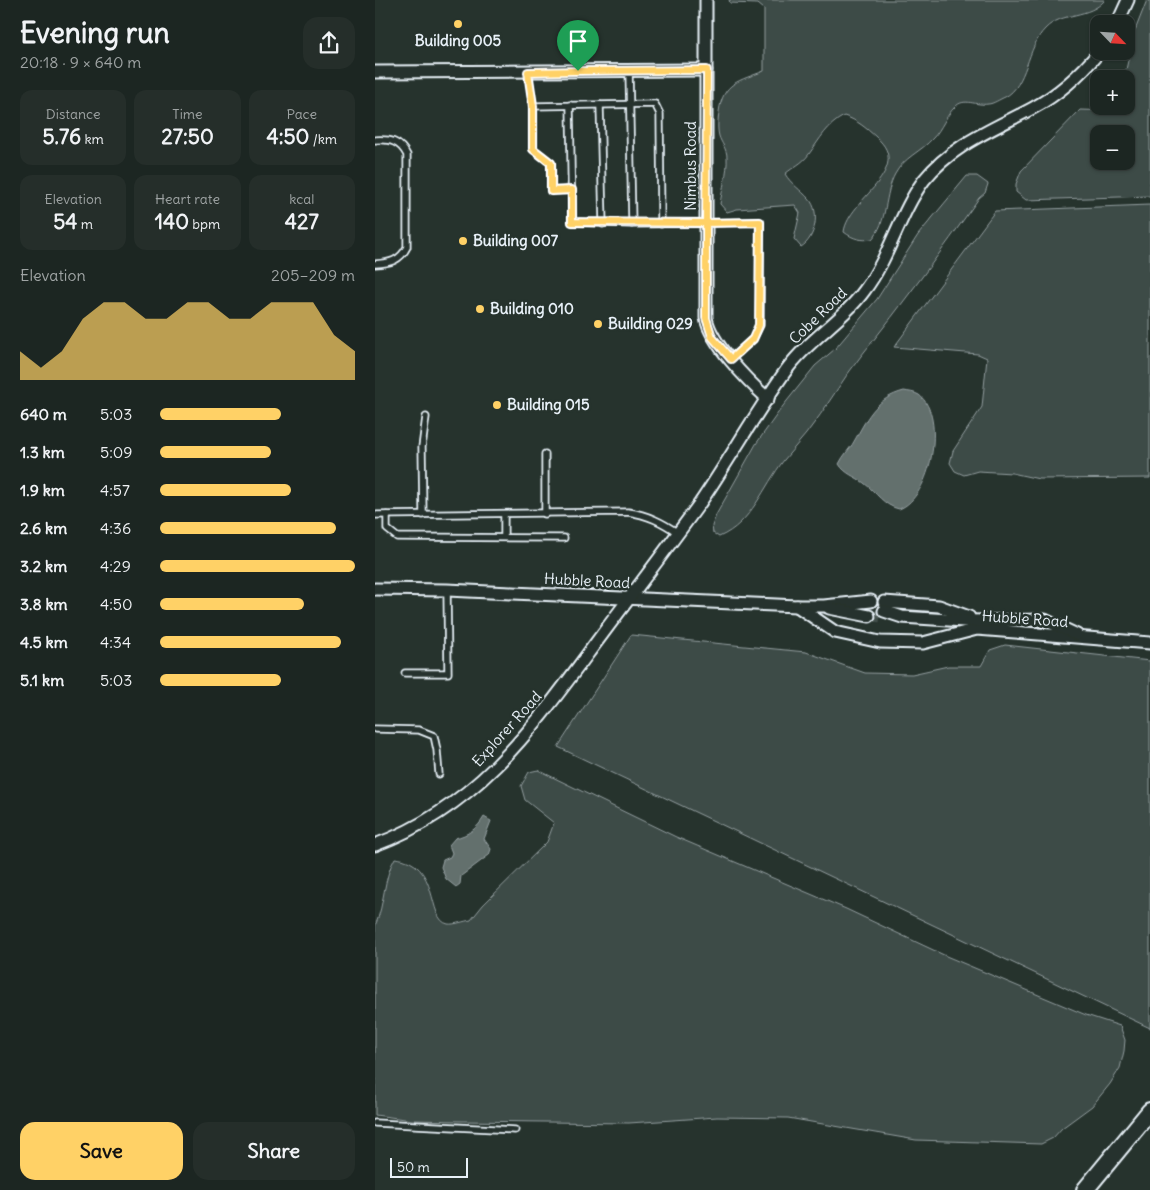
<!DOCTYPE html>
<meta charset="utf-8">
<style>
body{margin:0;font-family:Delius,sans-serif;background:#252e2a;color:#f1f3f6;height:100vh;display:flex;flex-direction:column;font-size:19px;white-space:nowrap}
*{box-sizing:border-box;margin:0}
p{font-size:16px;color:#a0a5a5}
.icon{flex:none;width:28px;height:28px;fill:none;stroke:currentColor;stroke-width:2;stroke-linecap:round;stroke-linejoin:round}
.map{position:relative;flex:1;overflow:hidden}
.drawer{display:flex;flex-direction:column;background:#1c2622;width:375px}
.drawer>*{flex:none}
.needle{width:32px;rotate:115deg}
.fabs{position:absolute;left:715px;top:15px;display:grid;gap:10px}
.fabs a{display:grid;place-items:center;width:45px;height:45px;border-radius:10px;background:#1c2622;box-shadow:0 1px 4px #0004,0 0 0 1px #3a4340;font-size:25px}
.scale{position:absolute;left:15px;bottom:12px;width:78px;box-sizing:border-box;padding-left:5px;border:2px solid #e8f1f8;border-top:0;font-size:14px;line-height:18px;white-space:nowrap;color:#e8f1f8;-webkit-text-stroke:4px #26332d;paint-order:stroke}
.pin{position:absolute;display:grid;place-items:center;width:42px;height:42px;color:#fff;margin:-51px -21px;border-radius:50% 50% 50% 0;rotate:-45deg;box-shadow:0 0 5px #0007}
.pin .icon{rotate:45deg}
.round{display:grid;place-items:center;flex:none;width:52px;height:52px;border-radius:15px;background:#252e2a}
.overview{display:flex;align-items:center;justify-content:space-between;height:85px;padding:0 20px}
h1{font-size:28px;font-weight:700;line-height:38px}
.figures{display:grid;grid-template-columns:repeat(3,1fr);gap:8px;height:85px;padding:5px 20px}
.figures div{display:grid;align-content:center;border-radius:12px;background:#252e2a;text-align:center}
.figures b{font-size:21px;font-weight:700}
.figures small{font-size:14px;font-weight:400}
.figures p{font-size:14px}
.chart{height:140px;padding:10px 20px}
.chart p{display:flex;justify-content:space-between}
.chart svg{width:100%;height:90px;margin-top:5px;fill:#ffd166;opacity:.7}
.cta{display:flex;gap:10px;margin-top:auto;padding:10px 20px}
.cta a{flex:1;height:58px;border-radius:15px;background:#ffd166;color:#111;font-size:20px;font-weight:700;line-height:58px;text-align:center}
.cta a+a{background:#252e2a;color:#f1f3f6}
ul{padding:0 20px;list-style:none;font-size:16px}
li{display:grid;grid-template-columns:80px 60px 1fr;align-items:center;height:38px}
li i{height:12px;border-radius:6px;background:#ffd166}
main{display:flex;flex:1;min-height:0}
.map>svg:first-child{display:block}
.green{fill:#3e4b47;stroke:#939ea0;fill-rule:evenodd}
.water{fill:#636f6d;stroke:#98a3a5}
.lines{fill:none;stroke-linecap:round;stroke-linejoin:round}
.minor-tunnel{stroke:#43504b;stroke-width:11;stroke-dasharray:11 5.5;stroke-linecap:butt}
.service-casing{stroke:#e8f1f8;stroke-width:9}
.minor-casing{stroke:#e8f1f8;stroke-width:15}
.secondary-casing{stroke:#e8f1f8;stroke-width:20}
.service{stroke:#26332d;stroke-width:5.5}
.minor{stroke:#26332d;stroke-width:11}
.secondary{stroke:#26332d;stroke-width:16}
.route-casing{stroke:#fff;stroke-width:10}
.route{stroke:#ffd166;stroke-width:6}
.poi-dot{fill:#ffd166;stroke:#26332d;stroke-width:2}
.labels{text-anchor:middle;stroke-width:5;stroke-linejoin:round;paint-order:stroke}
.poi-label{font-size:15px;font-weight:bold;fill:#e8f1f8;stroke:#26332d;text-anchor:start}
.street-label{font-size:15px;fill:#e8f1f8;stroke:#26332d}
</style>
<main>
<section class="drawer">
<div class="overview"><div><h1>Evening run</h1><p>20:18 · 9 × 640 m</p></div><a class="round"><svg class="icon" aria-label="share" viewBox="0 0 24 24"><path d="M12 15V3M7 8l5-5 5 5M5 13v7h14v-7"/></svg></a></div>
<div class="figures">
<div><p>Distance</p><b>5.76<small> km</small></b></div>
<div><p>Time</p><b>27:50</b></div>
<div><p>Pace</p><b>4:50<small> /km</small></b></div>
</div>
<div class="figures">
<div><p>Elevation</p><b>54<small> m</small></b></div>
<div><p>Heart rate</p><b>140<small> bpm</small></b></div>
<div><p>kcal</p><b>427</b></div>
</div>
<div class="chart"><p><span>Elevation</span>205–209 m</p>
<svg viewBox="0 0 160 44" preserveAspectRatio="none"><path d="M0 44V30L10 38L20 30L30 14L40 6L50 6L60 14L70 14L80 6L90 6L100 14L110 14L120 6L130 6L140 6L150 22L160 30V44z"/></svg>
</div>
<ul>
<li><b>640 m</b>5:03<i style="width:62%"></i></li>
<li><b>1.3 km</b>5:09<i style="width:57%"></i></li>
<li><b>1.9 km</b>4:57<i style="width:67%"></i></li>
<li><b>2.6 km</b>4:36<i style="width:90%"></i></li>
<li><b>3.2 km</b>4:29<i style="width:100%"></i></li>
<li><b>3.8 km</b>4:50<i style="width:74%"></i></li>
<li><b>4.5 km</b>4:34<i style="width:93%"></i></li>
<li><b>5.1 km</b>5:03<i style="width:62%"></i></li>
</ul>
<div class="cta"><a>Save</a><a>Share</a></div>
</section>
<div class="map">
<svg width="775" height="1190" viewBox="0 0 775 1190">
<rect width="100%" height="100%" fill="#26332d"/>
<filter id="ink" filterUnits="userSpaceOnUse"><feTurbulence type="fractalNoise" baseFrequency=".02" numOctaves="2"/><feDisplacementMap in="SourceGraphic" scale="10" xChannelSelector="R" yChannelSelector="G"/><feConvolveMatrix kernelMatrix="1 2 1 2 8 2 1 2 1" color-interpolation-filters="sRGB"/></filter>
<g filter="url(#ink)">
<!-- green -->
<g class="green">
<path d="M354,0H730C714,19 687,11 670,29C652,47 652,86 630,97C625,99 618,104 613,104C601,106 589,97 580,107C571,115 567,129 558,138C546,152 529,157 520,174C509,194 513,222 497,239C487,241 478,239 469,232C473,199 540,170 501,137C491,128 482,120 469,116C452,125 445,139 434,154C428,163 418,167 410,174C416,184 426,190 434,199C446,212 440,239 426,247L419,239L425,213L420,205L362,209L352,212L345,204C347,189 353,172 352,157C352,149 346,143 344,136C342,128 343,120 344,112C348,82 364,81 389,71V9L383,4L355,3Z"/>
<path d="M772,0H775V196L651,200L641,192V184L646,171L705,110L741,111L743,106H751V79H749L759,33ZM724,134H751V161H724Z"/>
<path d="M592,176H602L613,184L610,193L604,198C566,252 527,305 486,356C466,381 451,409 431,434C424,443 416,451 409,460C388,487 377,523 344,537L338,533L337,526L341,515L381,444L408,406L440,366L460,349L502,299L543,235Z"/>
<path d="M775,205V478L664,479L637,473L603,471L589,475L580,471L575,463L578,451L607,407L612,358L603,354L519,347L620,211Z"/>
<path d="M256,635L431,652L490,673L537,674L573,666H606L615,650L630,645L775,661V1028L183,747Z"/>
<path d="M163,770L301,837L471,909L571,956L711,1015L745,1026L750,1040L749,1051L745,1068L735,1084L717,1106L687,1128L678,1138L666,1144L541,1140L413,1118L342,1117L254,1123L86,1121L37,1120L0,1115V926C10,904 8,878 20,858C66,862 51,920 73,924C79,925 89,921 96,920L108,905L172,842L179,823L150,800L146,786L154,772Z"/>
</g>
<!-- water -->
<g class="water">
<path d="M529,391C534,392 539,392 544,395C572,416 556,498 524,509C509,506 501,492 489,483C480,476 470,474 464,464C468,455 477,447 481,438C493,416 502,398 529,391Z"/>
<path d="M109,817L116,821L109,839L116,849L114,855L86,876L85,884L81,887L71,879L66,867L68,860L75,857L77,853L74,845L80,838C93,835 102,829 109,817Z"/>
</g>
<g class="lines">
<!-- minor-tunnel -->
<path class="minor-tunnel" d="M494,616L508,617"/>
<!-- service casing -->
<g class="service-casing">
<g id="service">
<path d="M254,71L257,224"/>
<path d="M153,72L158,106V149L176,163V191L197,190"/>
<path d="M195,105L197,222L257,224L385,222V325L378,339L356,359"/>
<path d="M225,105L228,224"/>
<path d="M158,106L280,104L285,114L286,224"/>
<path d="M0,140C15,139 25,141 32,155V247C25,261 15,263 0,264"/>
<path d="M170,454V514"/>
<path d="M129,514V537"/>
<path d="M0,515L253,512C273,515 287,522 303,533"/>
<path d="M12,515V529L22,537L189,538"/>
<path d="M48,515L47,447L51,417"/>
<path d="M30,673H73L72,590"/>
<path d="M0,729L44,730L59,736L62,750L64,774"/>
<path d="M0,1123L140,1130"/>
</g>
</g>
<!-- minor casing -->
<g class="minor-casing">
<g id="minor">
<path d="M331,0V318C336,344 373,381 393,399"/>
<path d="M742,24L753,0"/>
<path d="M0,72L331,70"/>
<path d="M0,589L72,590L422,606H449L496,601"/>
<path d="M509,602L564,606L594,617"/>
<path d="M422,606L460,632L505,642L548,643L602,629L775,643"/>
<path d="M454,608L494,616"/>
<path d="M509,611L527,617L589,621L670,620L702,635"/>
<path d="M0,845C105,806 160,725 223,640C257,594 292,549 325,503C355,459 381,412 412,369C434,339 467,321 489,291C515,257 524,214 549,180C578,144 619,129 658,108C684,94 706,74 725,51"/>
</g>
</g>
<!-- secondary casing -->
<g class="secondary-casing">
<path id="secondary" d="M710,1190L775,1111"/>
</g>
<!-- service -->
<use href="#service" class="service"/>
<!-- minor -->
<use href="#minor" class="minor"/>
<!-- secondary -->
<use href="#secondary" class="secondary"/>
</g>
</g>
<g class="lines" filter="url(#ink)">
<!-- route casing -->
<g class="route-casing">
<path id="route" d="M203,71L153,72L158,106V149L176,163V191L197,190V222L331,223V318L337,337L356,359L378,339L384,325L385,222L331,223L332,70L203,71"/>
</g>
<!-- route -->
<use href="#route" class="route"/>
</g>
<!-- markers -->
<g class="poi-dot">
<circle cx="83" cy="24" r="5"/>
<circle cx="88" cy="241" r="5"/>
<circle cx="105" cy="309" r="5"/>
<circle cx="223" cy="324" r="5"/>
<circle cx="122" cy="405" r="5"/>
</g>
<g class="labels">
<!-- poi labels -->
<g class="poi-label">
<text x="83" y="46" text-anchor="middle">Building 005</text>
<text x="98" y="246">Building 007</text>
<text x="115" y="314">Building 010</text>
<text x="233" y="329">Building 029</text>
<text x="132" y="410">Building 015</text>
</g>
<!-- street labels -->
<g class="street-label">
<text transform="translate(316 166) rotate(-90)" y="5">Nimbus Road</text>
<text transform="translate(443 316) rotate(-44)" y="5">Cobe Road</text>
<text transform="translate(212 581) rotate(3)" y="5">Hubble Road</text>
<text transform="translate(650 619) rotate(4)" y="5">Hubble Road</text>
<text transform="translate(132 729) rotate(-48)" y="5">Explorer Road</text>
</g>
</g>
</svg>
<div class="fabs">
<a><svg class="needle" viewBox="-14 -14 28 28"><path d="M0-13l5 13h-10z" fill="#e53935"/><path d="M0 13l5-13h-10z" fill="#a0a5a5"/></svg></a>
<a>+</a>
<a>−</a>
</div>
<div class="scale">50 m</div>
<div class="pin" style="left:203px;top:71px;background:#1e9e55"><svg class="icon" aria-label="arrive" viewBox="0 0 24 24"><path d="M6 21V4h12l-3 4 3 4H6"/></svg></div>
</div>
</main>
